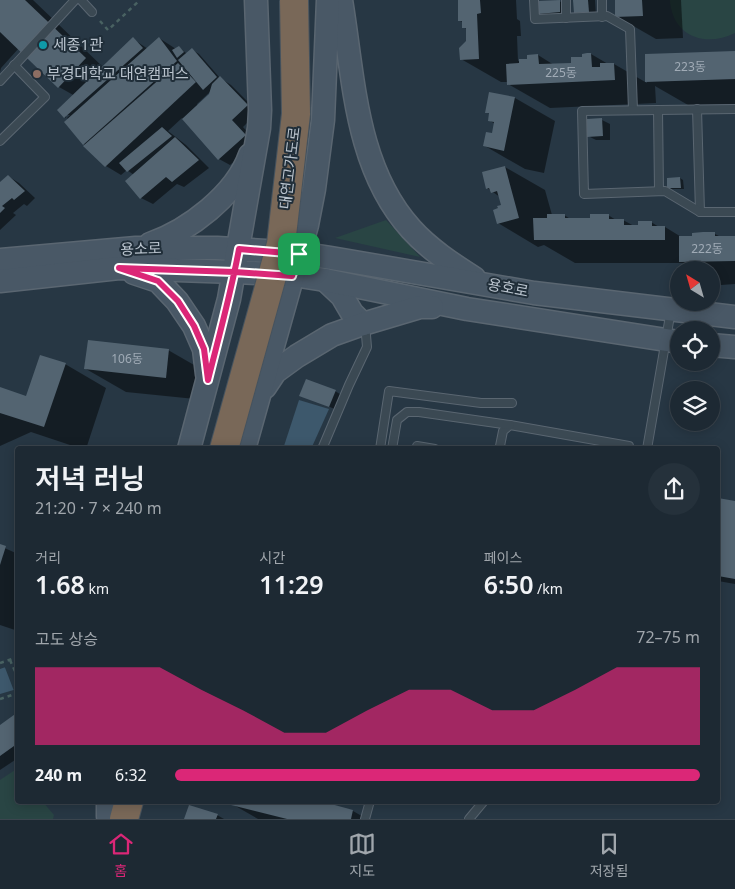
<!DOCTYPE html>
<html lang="ko">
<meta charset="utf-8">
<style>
body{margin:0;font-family:"Noto Sans","Noto Sans KR",sans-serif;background:#25313b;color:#f1f3f6;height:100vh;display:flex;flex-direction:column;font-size:19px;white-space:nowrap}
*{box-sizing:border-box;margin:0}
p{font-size:16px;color:#a0a6ac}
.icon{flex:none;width:28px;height:28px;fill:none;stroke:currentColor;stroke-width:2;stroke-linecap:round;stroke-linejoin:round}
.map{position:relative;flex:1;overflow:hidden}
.panel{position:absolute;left:15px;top:446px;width:705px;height:358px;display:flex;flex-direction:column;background:#1d2933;border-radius:5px;box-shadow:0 2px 12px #0003,0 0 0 1px #3b454e}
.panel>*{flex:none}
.needle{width:32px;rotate:323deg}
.fabs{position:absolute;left:670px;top:261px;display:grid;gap:10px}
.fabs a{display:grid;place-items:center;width:50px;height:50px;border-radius:50%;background:#1d2933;box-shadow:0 2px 12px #0003,0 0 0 1px #3b454e;font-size:25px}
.pin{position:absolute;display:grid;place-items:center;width:42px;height:42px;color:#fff;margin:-21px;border-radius:10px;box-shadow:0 2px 8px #0006}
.round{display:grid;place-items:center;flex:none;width:52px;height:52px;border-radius:26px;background:#25313b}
.headline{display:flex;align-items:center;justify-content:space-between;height:85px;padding:0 20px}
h1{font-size:28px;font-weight:600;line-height:38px}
.metrics{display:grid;grid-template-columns:repeat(3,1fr);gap:8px;height:85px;padding:5px 20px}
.metrics div{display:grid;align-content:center}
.metrics b{font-size:25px;font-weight:600}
.metrics small{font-size:14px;font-weight:400}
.metrics p{font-size:14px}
.chart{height:140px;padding:10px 20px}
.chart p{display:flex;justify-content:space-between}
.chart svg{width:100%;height:90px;margin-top:5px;fill:#db2777;opacity:.7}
ul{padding:0 20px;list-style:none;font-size:16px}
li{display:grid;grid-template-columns:80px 60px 1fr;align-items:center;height:38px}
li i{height:12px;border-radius:6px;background:#db2777}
.menu{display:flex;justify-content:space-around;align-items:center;height:70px;border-top:1px solid #3b454e;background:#1d2933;font-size:14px;color:#a0a6ac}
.menu a{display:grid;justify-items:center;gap:2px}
.menu .current{color:#db2777}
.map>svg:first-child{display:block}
.green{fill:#294544}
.water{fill:#3d586c}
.pier{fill:#273744}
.shadow{fill:#0007;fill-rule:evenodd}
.building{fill:#536471}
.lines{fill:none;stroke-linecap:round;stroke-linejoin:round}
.lane-casing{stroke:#5a6671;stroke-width:10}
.secondary-casing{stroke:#5a6671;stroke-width:25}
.highway-casing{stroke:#46535e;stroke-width:30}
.path{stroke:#496262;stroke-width:2.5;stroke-dasharray:4 4;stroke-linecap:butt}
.lane{stroke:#3b4953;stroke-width:8}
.secondary{stroke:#495866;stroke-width:22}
.highway{stroke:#796858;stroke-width:28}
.highway-bridge-casing{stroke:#46535e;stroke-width:30;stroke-linecap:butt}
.highway-bridge{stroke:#796858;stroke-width:28}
.route-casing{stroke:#fff;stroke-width:10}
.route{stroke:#db2777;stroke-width:6}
.culture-dot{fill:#0f9aa8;stroke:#202e39;stroke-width:2}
.education-dot{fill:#8d6e63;stroke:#202e39;stroke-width:2}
.labels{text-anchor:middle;stroke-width:4;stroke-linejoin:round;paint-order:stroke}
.number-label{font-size:12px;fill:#a0abb6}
.poi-label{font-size:15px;fill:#b9c3cd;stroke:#202e39;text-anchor:start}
.street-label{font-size:15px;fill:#b9c3cd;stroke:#202e39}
</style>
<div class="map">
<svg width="735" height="819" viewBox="0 0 735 819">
<rect width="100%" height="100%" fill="#273744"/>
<!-- green -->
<g class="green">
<path d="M670,0H735V33C705,48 672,36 670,0Z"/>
<path d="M386,220L420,257L335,238Z"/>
<path d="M15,770L17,773L18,801H42L54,815L53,819H0V780Z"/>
</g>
<!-- water -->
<g class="water">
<path d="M299,400L329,409L311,449H283Z"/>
<path d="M17,663V689L0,694V669Z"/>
</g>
<!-- pier -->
<path class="pier" d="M17,660V690L14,691L4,665Z"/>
<!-- shadow -->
<g class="shadow">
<path d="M0,0H33L104,68L133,39L148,49L159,38L176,49L179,47L187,54L192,50L199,54L220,78L231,85L258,112L243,127L256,142L230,165L219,159L182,118L168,131L186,145L209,168L184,187L177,184L153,204L141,198L134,175L127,170L121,175L106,166L84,144L69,120L67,118L70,115H66V118L59,111L75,96L59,87L19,48L1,68L0,72ZM212,90L210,95L198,106L197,104Z"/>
<path d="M459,0H516L517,19L520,21L521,36H517L518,61L528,60L538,55L554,65L572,64L591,54L608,64H614L647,83L646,56L735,53V104L688,105L655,86L656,103L550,108L508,84V82H501L461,59L467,42V29L463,27V22L460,21Z"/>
<path d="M575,0H595L596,16L583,17L575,12Z"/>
<path d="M616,0H681L683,38L656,39L616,16Z"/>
<path d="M559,1L567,5V16L546,17L539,13Z"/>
<path d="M515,98L555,121L544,173L525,169L485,146L493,135L495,124L489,120L490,114L487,112Z"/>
<path d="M588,120H602L610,124V140H596L588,136Z"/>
<path d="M505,167L545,190L552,215H564L572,220H591L608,215L616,220H623L634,226L651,222L659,227H665L683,238L715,234L721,237H735V284L721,285L711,279V270H695L682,263H575L544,245L538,247L498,223L502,206L500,197L487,188Z"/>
<path d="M8,176L19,183L35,198L27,206L24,204L13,213L16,215L0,230V183Z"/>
<path d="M680,178L683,180L684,189H672L668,187Z"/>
<path d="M168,350L208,373L205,400L126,392L86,369Z"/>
<path d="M65,364L106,388L86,449H82L31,432L0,446V389L27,398Z"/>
<path d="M335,391L343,396L337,410L301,395Z"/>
<path d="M718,499L735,502V584L718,581Z"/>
<path d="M0,546L18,554V631L0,625Z"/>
<path d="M18,714V758L0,770V727Z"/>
<path d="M315,801L353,811L367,819H258L232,804Z"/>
<path d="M217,815L224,819H186Z"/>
</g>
<!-- building -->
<g class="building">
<path d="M0,0H25L86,58L58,88L0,32Z"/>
<path d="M458,0H480L481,13L477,14L479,59L460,60L459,48L466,41V28H462V21H458Z"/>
<path d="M560,0V12L538,14L537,1Z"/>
<path d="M573,0H588L589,12L574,13Z"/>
<path d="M615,0H642L643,16L615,17Z"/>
<path d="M133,37L143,48L64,118L57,110Z"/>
<path d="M159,37L177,61L83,145L64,122Z"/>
<path d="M179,46L184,52L177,58L172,50Z"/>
<path d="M192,48L217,77L203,90L178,60Z"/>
<path d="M735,51V79L645,82V54Z"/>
<path d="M587,53H591L592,67H600V63H614L615,80L507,85L506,64L519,63V59H527V55L538,54L539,64L571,63V57H582V54Z"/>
<path d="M178,63L196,82L105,167L83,146Z"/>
<path d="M220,76L248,105L232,120L246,135L218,160L182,119L209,94L212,84Z"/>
<path d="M489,92L515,97L504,151L483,146L486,132L492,133L494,122L488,121L489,113H485Z"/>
<path d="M602,118L603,136L587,137V119Z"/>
<path d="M162,127L172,136L127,172L119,163Z"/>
<path d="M175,137L199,160L172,182L166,177L140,199L125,181Z"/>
<path d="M505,166L519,218L497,224L493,210L498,208L497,206L501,205L497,191L491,193L489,188L486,189L482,172Z"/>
<path d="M8,175L25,191L14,200L12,198L2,206L5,208L0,213V182Z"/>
<path d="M680,177L681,188H667V178Z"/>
<path d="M547,214H565V218H590V214H609V219H624V225H638V221H652V226H665V240H534L533,218H547Z"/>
<path d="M703,232H715V236H735V261L679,262V236H692V233Z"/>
<path d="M88,340L169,349L166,378L84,369Z"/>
<path d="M40,355L66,363L44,427L0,413V387L26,396Z"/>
<path d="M306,379L336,390L329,407L299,396Z"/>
<path d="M718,498L735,501V579L718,576Z"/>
<path d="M0,544L6,546L0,565Z"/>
<path d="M18,712V751L14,746L0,756V725Z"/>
<path d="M231,801H320L353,810L351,819H287L231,805Z"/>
<path d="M189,805L218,814L216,819H184Z"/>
</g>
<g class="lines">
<!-- lane casing -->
<g class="lane-casing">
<g id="lane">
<path d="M81,0L92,12"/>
<path d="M534,0L535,19L607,16L630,29L633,110"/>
<path d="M566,0V18"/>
<path d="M602,0V17"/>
<path d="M0,81L75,0"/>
<path d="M697,109L700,212"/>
<path d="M735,109L582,111L584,194L665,191L700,212H735"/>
<path d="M658,110L659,191"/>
<path d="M0,141L45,97L14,65"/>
<path d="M417,446L435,449"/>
<path d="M500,446L503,431L510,425L629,446V449"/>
<path d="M322,449L349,385L367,347L366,335L363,326"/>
<path d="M380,449L389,391L481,403H512"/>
<path d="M392,449L397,420L407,412H419L510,425"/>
<path d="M647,449L671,310"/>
<path d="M365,819L370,801"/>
<path d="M469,819L484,801"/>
</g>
</g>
<!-- secondary casing -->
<g class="secondary-casing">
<g id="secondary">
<path d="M341,0C354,78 355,167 411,229C429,249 452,264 474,278"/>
<path d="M150,244C188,231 236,195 250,155"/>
<path d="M0,260L136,248H217L299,253L331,258L534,293L735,317"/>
<path d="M134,273L158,281L177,301L194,326L204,349L207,374"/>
<path d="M325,280L342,296L352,313L363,324"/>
<path d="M0,281L119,268L235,272L293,275L325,280L467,309L679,342"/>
<path d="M711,345L735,347"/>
<path d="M265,387L275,372L297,356L332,335L363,324L420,307H432"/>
<path d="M189,449L229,299L259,128L260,110L256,0"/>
<path d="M244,449L307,225L314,189L323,120L328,0"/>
<path d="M108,816V801"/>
</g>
</g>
<!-- highway casing -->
<g class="highway-casing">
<path id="highway" d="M124,819L129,801"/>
</g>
<!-- path -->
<g class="path">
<path d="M100,21L108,30L140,0"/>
<path d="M10,660L18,678"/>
<path d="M0,663L18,657"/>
<path d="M0,699L18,693"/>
</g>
<!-- lane -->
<use href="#lane" class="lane"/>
<!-- secondary -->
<use href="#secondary" class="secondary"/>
<!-- highway -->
<use href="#highway" class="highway"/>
<!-- highway-bridge casing -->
<g class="highway-bridge-casing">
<path id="highway-bridge" d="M224,449L281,244L296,114L294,0"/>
</g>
<!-- highway-bridge -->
<use href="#highway-bridge" class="highway-bridge"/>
</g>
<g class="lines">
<!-- route casing -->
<g class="route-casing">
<path id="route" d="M299,254L292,276L235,272L119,268L158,281L178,301L194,326L204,349L208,380C219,336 231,293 239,249L299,254"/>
</g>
<!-- route -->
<use href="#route" class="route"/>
</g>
<!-- markers -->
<circle class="culture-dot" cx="43" cy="45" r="5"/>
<circle class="education-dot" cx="37" cy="74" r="5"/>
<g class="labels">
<!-- number labels -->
<g class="number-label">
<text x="690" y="71">223동</text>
<text x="561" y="77">225동</text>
<text x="707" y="253">222동</text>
<text x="127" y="363">106동</text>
</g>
<!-- poi labels -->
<g class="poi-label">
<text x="53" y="50">세종1관</text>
<text x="47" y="79">부경대학교 대연캠퍼스</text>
</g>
<!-- street labels -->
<g class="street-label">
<text transform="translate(290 168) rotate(-83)" y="5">대연고가도로</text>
<text transform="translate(141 249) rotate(-2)" y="5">용소로</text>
<text transform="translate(508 288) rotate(11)" y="5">용호로</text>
</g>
</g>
</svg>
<div class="fabs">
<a><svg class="needle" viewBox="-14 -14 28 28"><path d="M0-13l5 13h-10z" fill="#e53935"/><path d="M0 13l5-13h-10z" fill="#a0a6ac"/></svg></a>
<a><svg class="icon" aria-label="locate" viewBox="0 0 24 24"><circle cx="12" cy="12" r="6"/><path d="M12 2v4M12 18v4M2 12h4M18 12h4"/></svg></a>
<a><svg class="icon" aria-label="layers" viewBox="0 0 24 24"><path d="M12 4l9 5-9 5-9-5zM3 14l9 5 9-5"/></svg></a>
</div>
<div class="pin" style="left:299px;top:254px;background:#1e9e55"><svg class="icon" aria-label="arrive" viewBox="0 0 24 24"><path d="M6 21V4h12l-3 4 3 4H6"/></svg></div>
<section class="panel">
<div class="headline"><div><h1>저녁 러닝</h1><p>21:20 · 7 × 240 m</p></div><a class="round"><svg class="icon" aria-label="share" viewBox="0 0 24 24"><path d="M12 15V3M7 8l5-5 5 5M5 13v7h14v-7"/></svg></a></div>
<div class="metrics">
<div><p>거리</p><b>1.68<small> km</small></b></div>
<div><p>시간</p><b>11:29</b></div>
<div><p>페이스</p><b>6:50<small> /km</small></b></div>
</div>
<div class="chart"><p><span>고도 상승</span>72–75 m</p>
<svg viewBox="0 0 160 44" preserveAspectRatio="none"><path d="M0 44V6L10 6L20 6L30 6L40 17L50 27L60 38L70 38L80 27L90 17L100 17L110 27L120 27L130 17L140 6L150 6L160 6V44z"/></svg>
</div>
<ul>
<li><b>240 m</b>6:32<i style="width:100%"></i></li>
</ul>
</section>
</div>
<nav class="menu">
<a class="current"><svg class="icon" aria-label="home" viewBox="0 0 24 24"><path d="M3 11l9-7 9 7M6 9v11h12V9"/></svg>홈</a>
<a><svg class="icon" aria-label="map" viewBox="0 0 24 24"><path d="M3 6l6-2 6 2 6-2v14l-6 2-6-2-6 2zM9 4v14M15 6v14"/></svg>지도</a>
<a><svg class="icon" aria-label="saved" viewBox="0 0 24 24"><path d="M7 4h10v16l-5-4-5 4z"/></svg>저장됨</a>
</nav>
